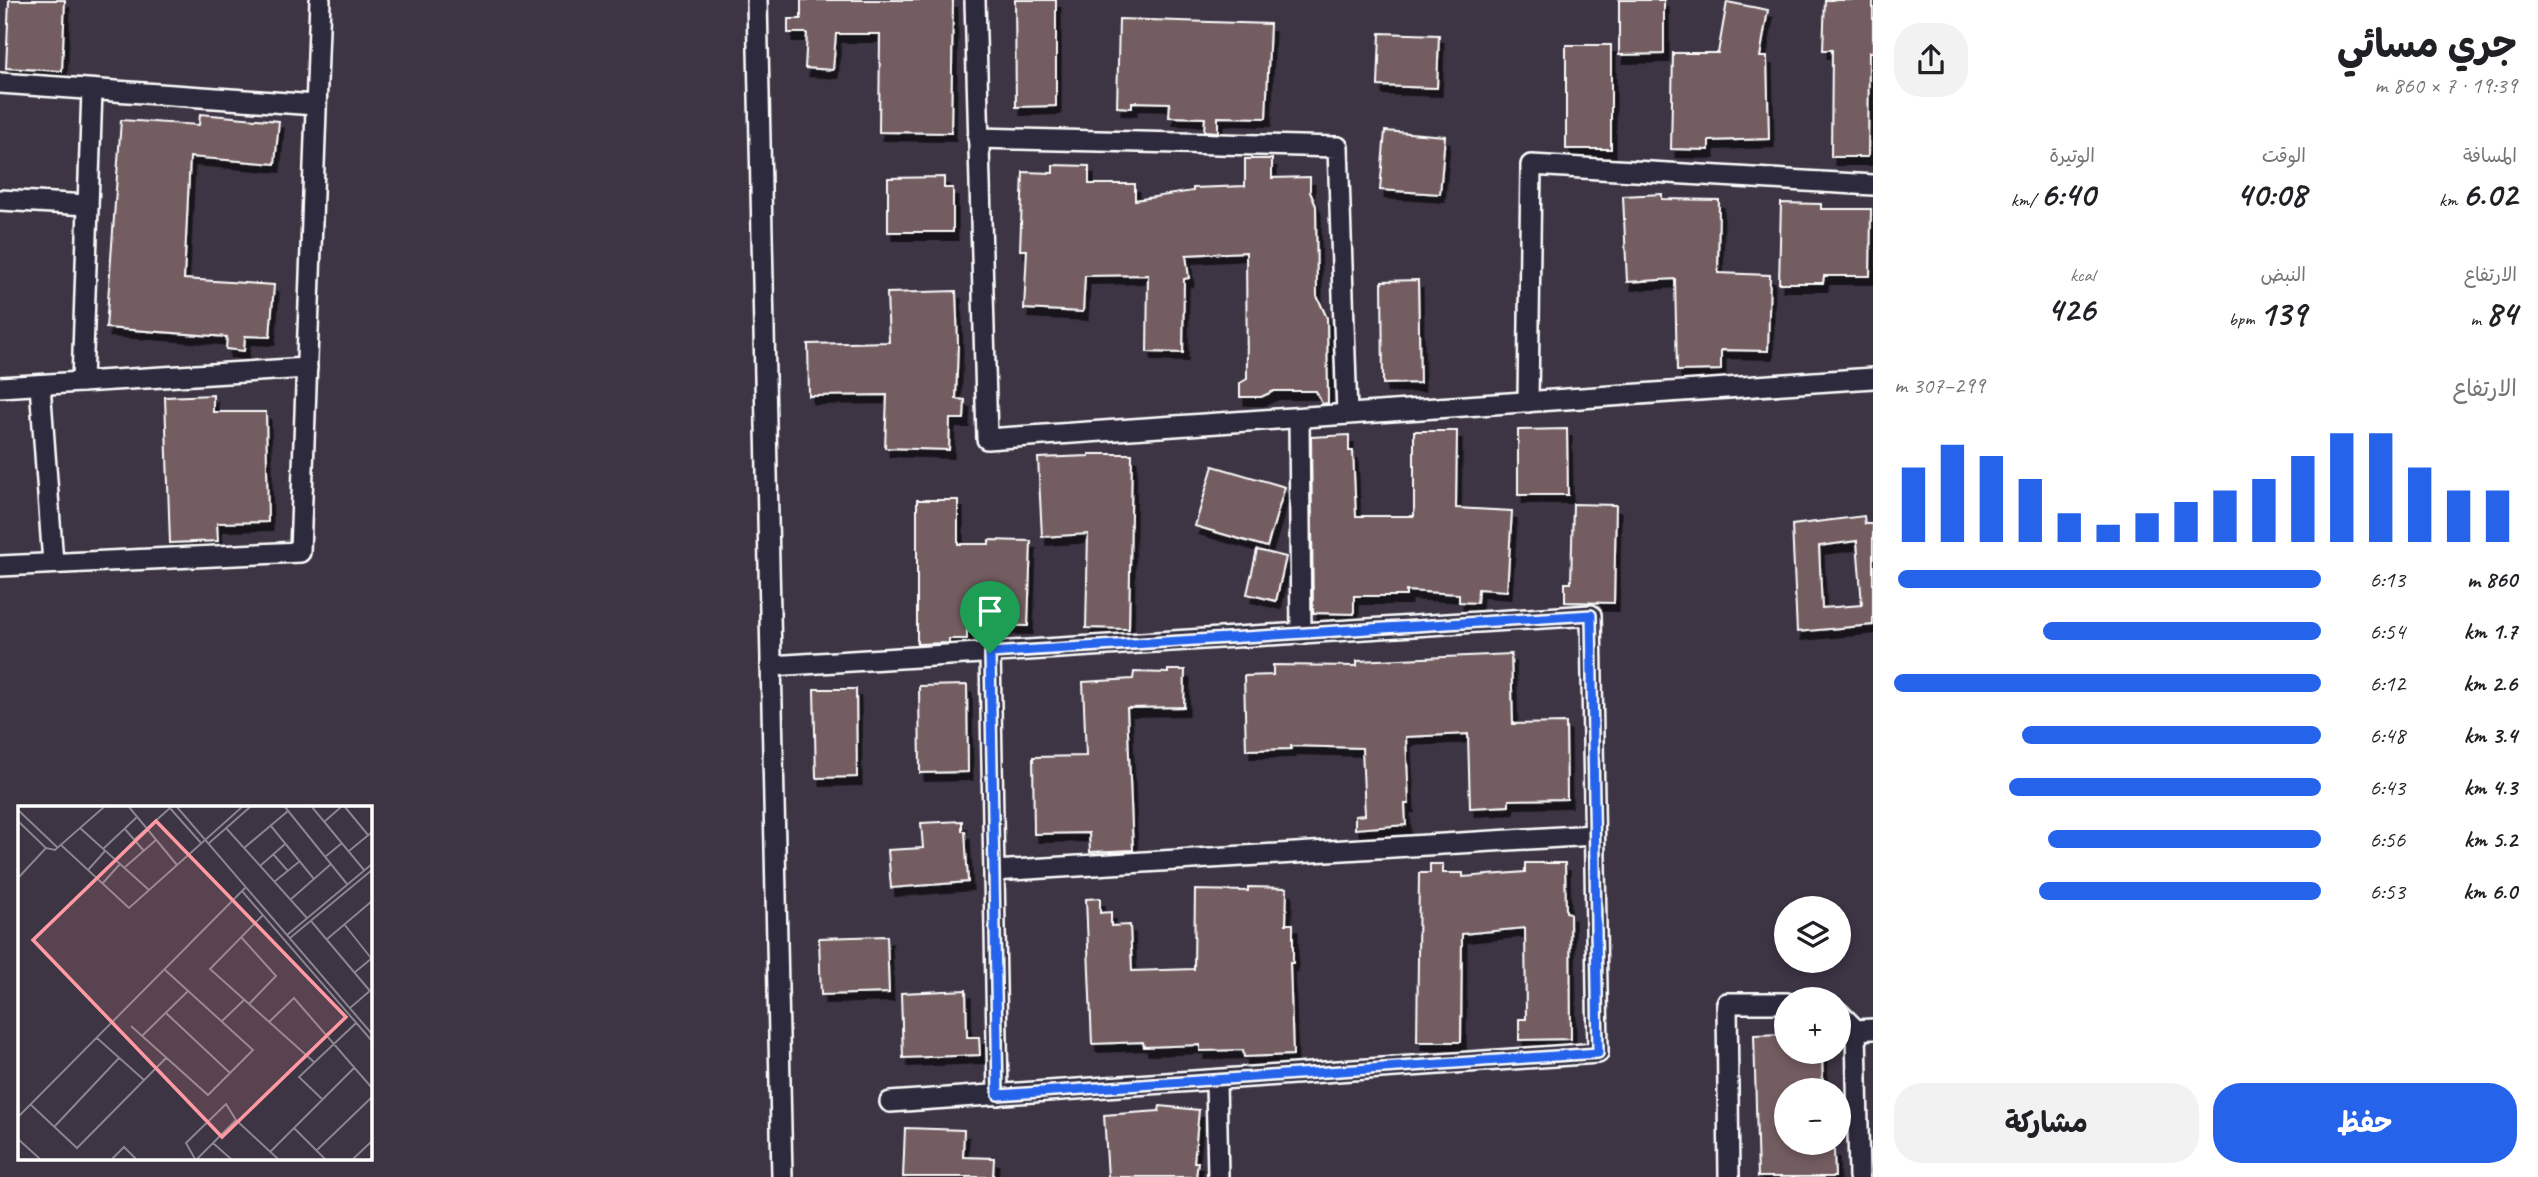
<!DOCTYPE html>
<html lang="ar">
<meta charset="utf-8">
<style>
body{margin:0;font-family:Caveat,"Playpen Sans Arabic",sans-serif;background:#f2f2f2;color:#202124;direction:rtl;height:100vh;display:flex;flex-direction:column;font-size:26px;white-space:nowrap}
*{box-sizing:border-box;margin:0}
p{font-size:23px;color:#757577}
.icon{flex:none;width:38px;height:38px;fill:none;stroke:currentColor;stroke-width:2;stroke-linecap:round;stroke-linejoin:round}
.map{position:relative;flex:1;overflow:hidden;direction:ltr}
.side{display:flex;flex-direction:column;background:#fff;width:665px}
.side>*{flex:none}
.controls{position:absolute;left:1774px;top:896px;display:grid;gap:14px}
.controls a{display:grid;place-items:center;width:77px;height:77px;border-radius:50%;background:#fff;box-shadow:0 4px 10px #0003;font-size:35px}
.pin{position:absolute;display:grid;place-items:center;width:60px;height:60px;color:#fff;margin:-72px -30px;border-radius:50% 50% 50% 0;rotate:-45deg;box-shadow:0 0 7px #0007}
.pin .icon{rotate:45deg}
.round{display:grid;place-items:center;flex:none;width:74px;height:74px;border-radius:28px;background:#f2f2f2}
.head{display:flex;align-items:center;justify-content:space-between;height:119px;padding:0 21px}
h1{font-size:38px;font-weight:700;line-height:52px}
.figures{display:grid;grid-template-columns:repeat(3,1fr);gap:10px;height:119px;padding:7px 21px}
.figures div{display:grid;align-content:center}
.figures b{font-size:35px;font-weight:700}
.figures small{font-size:19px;font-weight:400}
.figures p{font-size:19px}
.chart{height:196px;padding:14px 21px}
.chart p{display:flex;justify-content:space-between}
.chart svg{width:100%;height:126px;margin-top:7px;stroke:#2563eb;stroke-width:6}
.primary-button{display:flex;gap:14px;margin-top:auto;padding:14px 21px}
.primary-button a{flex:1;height:80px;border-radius:28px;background:#2563eb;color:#fff;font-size:28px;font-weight:700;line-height:80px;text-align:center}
.primary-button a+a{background:#f2f2f2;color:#202124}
ul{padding:0 21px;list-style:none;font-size:23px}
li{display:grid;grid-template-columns:112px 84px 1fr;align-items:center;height:52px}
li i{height:18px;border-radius:9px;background:#2563eb}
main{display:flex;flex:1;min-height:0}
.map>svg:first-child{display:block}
.building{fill:#735d61;stroke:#fff;stroke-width:2;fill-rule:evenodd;filter:url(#shadow)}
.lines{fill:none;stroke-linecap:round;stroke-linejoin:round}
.minor-casing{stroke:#fff;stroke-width:24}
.minor{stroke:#2f2a3d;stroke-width:19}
.route-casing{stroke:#fff;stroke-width:14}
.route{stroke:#2563eb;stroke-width:9}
.inset-road{fill:none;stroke:#8b858f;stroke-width:2}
.view{fill:#ff9aa2;fill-opacity:0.15;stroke:#ff9aa2;stroke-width:3.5}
.inset-edge{fill:none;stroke:#fff;stroke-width:3.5}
</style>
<main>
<section class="side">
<div class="head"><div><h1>جري مسائي</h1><p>19:39 · 7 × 860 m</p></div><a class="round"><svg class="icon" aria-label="share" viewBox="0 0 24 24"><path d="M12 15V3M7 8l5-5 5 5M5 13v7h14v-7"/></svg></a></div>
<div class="figures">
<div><p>المسافة</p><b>6.02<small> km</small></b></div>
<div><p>الوقت</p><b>40:08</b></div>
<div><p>الوتيرة</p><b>6:40<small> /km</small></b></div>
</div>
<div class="figures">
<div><p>الارتفاع</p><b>84<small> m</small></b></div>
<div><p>النبض</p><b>139<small> bpm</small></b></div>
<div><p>kcal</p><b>426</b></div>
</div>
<div class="chart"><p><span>الارتفاع</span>299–307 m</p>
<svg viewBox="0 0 160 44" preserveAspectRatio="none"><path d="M5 44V18M15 44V10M25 44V14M35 44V22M45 44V34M55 44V38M65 44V34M75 44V30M85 44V26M95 44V22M105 44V14M115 44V6M125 44V6M135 44V18M145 44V26M155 44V26"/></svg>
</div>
<ul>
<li><b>860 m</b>6:13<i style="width:99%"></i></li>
<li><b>1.7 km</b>6:54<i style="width:65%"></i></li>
<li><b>2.6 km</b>6:12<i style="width:100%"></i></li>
<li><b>3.4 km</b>6:48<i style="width:70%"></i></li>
<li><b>4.3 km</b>6:43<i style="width:73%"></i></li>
<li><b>5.2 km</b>6:56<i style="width:64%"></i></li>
<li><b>6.0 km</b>6:53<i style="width:66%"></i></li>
</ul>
<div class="primary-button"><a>حفظ</a><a>مشاركة</a></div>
</section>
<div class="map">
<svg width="1873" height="1177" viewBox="0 0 1873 1177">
<defs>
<filter id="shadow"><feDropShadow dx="4.5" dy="8" stdDeviation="0" flood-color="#0009"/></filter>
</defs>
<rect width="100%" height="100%" fill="#3d3444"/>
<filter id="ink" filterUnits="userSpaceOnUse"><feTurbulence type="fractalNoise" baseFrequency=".0143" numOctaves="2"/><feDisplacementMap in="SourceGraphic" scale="14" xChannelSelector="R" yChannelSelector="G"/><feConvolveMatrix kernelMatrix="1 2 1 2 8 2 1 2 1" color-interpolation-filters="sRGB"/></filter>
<g filter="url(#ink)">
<!-- building -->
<g class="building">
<path d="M9,0H65L62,71L6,68Z"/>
<path d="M801,0H953L951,133L879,132L880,34H836L833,70L805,68L807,33H788V19H801Z"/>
<path d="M1015,0H1056V106L1016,107Z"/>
<path d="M1619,0H1664V54L1619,55Z"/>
<path d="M1825,0H1873V52H1869L1868,157H1831L1832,50H1823Z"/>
<path d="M1727,2L1768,10L1760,57H1767L1769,139L1709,141V150L1671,149L1673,53H1718Z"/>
<path d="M1119,19L1270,24L1266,118L1218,117V132L1204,131L1205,118L1169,117L1170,103L1132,102V108L1117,107Z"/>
<path d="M1380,33L1439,35L1437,88L1378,86Z"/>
<rect x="1566" y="45" width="45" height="104"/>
<path d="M200,114L279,121L275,164L190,157L184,279L274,285L270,337L245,336L244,351L226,349L227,337L106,328L121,120L199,125Z"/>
<path d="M1385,131L1445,136L1440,194L1380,190Z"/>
<path d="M1245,159H1272V178L1310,177V192L1316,206L1317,296L1327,318L1328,403L1322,404L1316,391H1274L1261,397H1240V383L1247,379L1246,252L1186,255L1189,278L1184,279L1183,353L1147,352L1148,275L1085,276L1083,312L1024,309L1027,250H1020L1023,172L1053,173V165L1089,166V184H1135V200L1193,191V188L1245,186Z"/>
<path d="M944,177V188H953V232H888V178Z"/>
<path d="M1662,194V199L1719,200L1718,273L1770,275L1768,351L1721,350V370L1677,371L1675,279L1627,282L1623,196Z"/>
<path d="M1781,203L1821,204V209H1871L1870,276H1824L1823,283H1779Z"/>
<path d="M1418,280L1420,383L1383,384L1382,281Z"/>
<path d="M956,291L958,344L956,399L965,400L964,419H950L949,450L885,448L887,395L809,396L808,344L889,342L887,293Z"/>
<path d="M213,395V412H266L268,522L217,523L218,541L170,543L165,397Z"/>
<path d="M1567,429L1568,495H1518V430Z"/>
<path d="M1414,431H1457L1456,508L1512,511L1507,591L1478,589L1477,603L1459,602V594L1406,591V596H1354V614L1313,613L1311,437L1349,435V451H1353L1356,516H1414Z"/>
<path d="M1089,454H1132L1129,629L1086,628L1088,534L1042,537L1038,458L1089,456Z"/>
<path d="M1213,466L1285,487L1267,547L1195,526Z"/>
<path d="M917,500H958V544H989V540L1031,541L1028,626L967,625V639H949V643L917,644Z"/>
<path d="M1573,504L1616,505L1614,603L1565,602V583H1571Z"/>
<path d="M1864,516L1865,524H1873V625L1797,632L1792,525ZM1857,541L1862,605L1822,608L1819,546Z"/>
<path d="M1257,550L1286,557L1276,601L1247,594Z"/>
<path d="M1511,654L1513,724L1566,723L1567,799L1509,800V806L1470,808L1468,734L1406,737L1409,804H1405L1406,825L1355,829V816L1365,815L1362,748L1291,746V749L1246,750L1244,676L1273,675V665L1357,666V661Z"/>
<path d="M1168,670H1185L1184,707L1127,708L1133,850L1090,852L1089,833L1034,834L1033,757L1086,756L1083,682L1133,679L1134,672L1168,673Z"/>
<path d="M967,685L968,772L920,773L919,686Z"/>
<path d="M814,689H856L857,777L816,778Z"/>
<path d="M962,821V831H965L968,882L891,888L888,850L923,848L921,823Z"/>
<path d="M1525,863H1565L1566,912L1570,913L1571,1039L1519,1040V1019H1526L1525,928L1462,934L1461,1042H1417L1419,873H1430V864H1443V873H1463V877L1525,872Z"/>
<path d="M1248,887L1287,888L1286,924H1293V963H1290L1293,1055L1244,1057L1243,1050L1200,1051V1045L1144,1047L1143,1042L1092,1044L1086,899L1100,898V913L1111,912V926L1130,925L1132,971L1194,969L1195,890L1248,891Z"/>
<path d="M887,936L889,993L821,995L819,938Z"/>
<path d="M966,990L967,1037H979L980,1055L903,1058L901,993Z"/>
<path d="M1786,1034L1787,1053L1822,1052L1823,1090H1787V1143H1824L1825,1150H1834L1835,1177H1758L1754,1035Z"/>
<path d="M1160,1106L1199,1110L1194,1162H1198L1196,1177H1108L1104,1115L1159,1111Z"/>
<path d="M905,1128L964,1130L963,1157L994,1158L993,1177H903Z"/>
</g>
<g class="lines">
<!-- minor casing -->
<g class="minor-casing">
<g id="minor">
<path d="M757,0L782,1177"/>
<path d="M975,0L987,439L1873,378"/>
<path d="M0,83L316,105"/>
<path d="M978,138L1338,147L1347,414"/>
<path d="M0,200L88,205"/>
<path d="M82,382L92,90"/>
<path d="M40,385L53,563"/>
<path d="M0,387L307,368"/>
<path d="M1528,402L1531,165L1873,185"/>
<path d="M1299,418L1301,634"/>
<path d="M0,566L300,552L320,0"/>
<path d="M990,653L998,1095"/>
<path d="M771,666L1591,615L1598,1053L890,1102"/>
<path d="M994,871L1594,835"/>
<path d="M1839,1013L1856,1030"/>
<path d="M1216,1081L1218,1177"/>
<path d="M1729,1177L1727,1003H1787"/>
<path d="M1859,1177L1856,1030L1873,1029"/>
</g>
</g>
<!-- minor -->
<use href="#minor" class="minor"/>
</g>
</g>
<g class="lines" filter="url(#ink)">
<!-- route casing -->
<g class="route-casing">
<path id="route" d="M1591,615L1598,1053L998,1095L990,653Z"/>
</g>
<!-- route -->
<use href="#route" class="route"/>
</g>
<!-- overview -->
<g transform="translate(18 806)">
<rect width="354" height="354" fill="#3d3444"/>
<path class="inset-road" d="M111,1L159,59M151,1L183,37M159,1L354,228M267,1L329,78M294,1L346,64M327,1L350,29M0,4L40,42M0,15L28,42L0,72M306,16L323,1M253,20L296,73M62,22L131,84M106,22L126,45M208,22L289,112M116,34L152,2M190,38L232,1M43,39L111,102L224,1M28,42L37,44L86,1M226,42L270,5M85,43L119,11M331,45L354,26M255,48L270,65M307,51L324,37M242,60L267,38M106,62L138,34M70,64L87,45M256,76L282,55M84,78L102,58M224,85L354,235M272,94L313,58M245,109L192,163L297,257M293,115L352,185M326,118L353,152M269,129L354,58M223,131L258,170L231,198M272,132L354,64M308,134L354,95M336,167L354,152M332,202L354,183M148,207L212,267M203,216L226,194M251,216L276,192L354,282M113,220L190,289L235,244L146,163M124,230L170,185M79,232L126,274M305,294L281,271L338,217M12,298L59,342L148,252M0,311L228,81M36,321L101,252M276,322L307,353M0,333L22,353M195,337L213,353M299,344L354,291M252,346L336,262M94,353L106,341L118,353M177,353L168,337L208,298L218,314M179,353L218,314L260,353M335,353L354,335"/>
<path class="view" d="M138,15L328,211L204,331L15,134Z"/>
<rect width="354" height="354" class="inset-edge"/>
</g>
</svg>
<div class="controls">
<a><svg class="icon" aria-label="layers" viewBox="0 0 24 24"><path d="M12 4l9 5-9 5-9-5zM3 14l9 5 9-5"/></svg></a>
<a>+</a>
<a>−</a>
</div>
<div class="pin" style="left:990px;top:653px;background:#1e9e55"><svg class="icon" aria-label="arrive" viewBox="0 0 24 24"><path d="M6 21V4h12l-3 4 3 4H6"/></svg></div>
</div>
</main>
